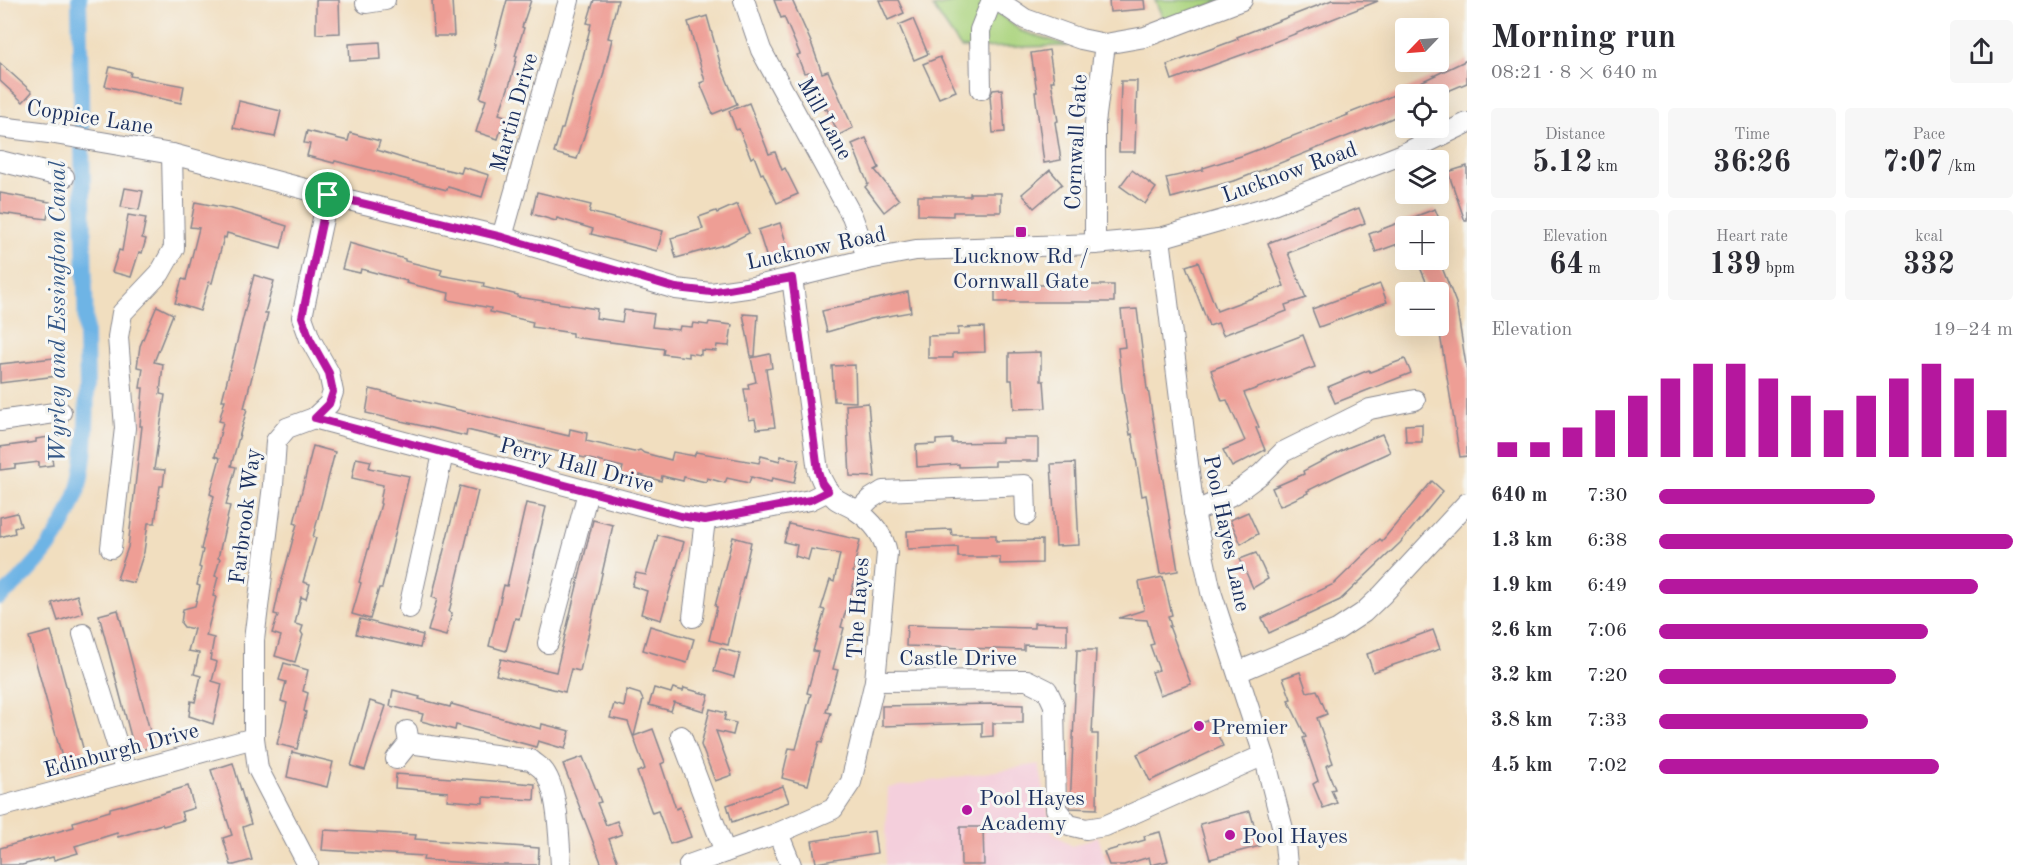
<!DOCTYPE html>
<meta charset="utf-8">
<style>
body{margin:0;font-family:"Old Standard TT",serif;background:#f7f7f7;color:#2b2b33;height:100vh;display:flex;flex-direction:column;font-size:22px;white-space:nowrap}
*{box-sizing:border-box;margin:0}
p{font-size:20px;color:#7c7c81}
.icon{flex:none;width:33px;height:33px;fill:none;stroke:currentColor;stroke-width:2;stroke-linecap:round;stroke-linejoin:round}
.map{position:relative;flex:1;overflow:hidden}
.side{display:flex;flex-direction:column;background:#fff;width:570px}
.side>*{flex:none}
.needle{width:39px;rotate:245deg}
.fabs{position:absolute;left:1395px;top:18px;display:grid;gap:12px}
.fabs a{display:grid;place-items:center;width:54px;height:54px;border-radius:6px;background:#fff;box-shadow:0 6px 24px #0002;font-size:30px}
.pin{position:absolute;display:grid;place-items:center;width:51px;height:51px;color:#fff;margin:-26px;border:3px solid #fff;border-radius:50%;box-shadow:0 2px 6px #0007}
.round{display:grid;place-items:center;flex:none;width:63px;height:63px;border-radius:6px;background:#f7f7f7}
.headline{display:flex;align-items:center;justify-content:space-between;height:102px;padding:0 24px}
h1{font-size:33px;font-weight:700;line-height:45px}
.stats{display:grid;grid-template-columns:repeat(3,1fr);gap:9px;height:102px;padding:6px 24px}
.stats div{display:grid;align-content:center;border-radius:6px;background:#f7f7f7;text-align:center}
.stats b{font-size:30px;font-weight:700}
.stats small{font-size:16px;font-weight:400}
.stats p{font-size:16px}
.chart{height:168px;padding:12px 24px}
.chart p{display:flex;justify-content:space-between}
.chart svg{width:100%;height:108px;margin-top:6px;stroke:#b5179e;stroke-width:6}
ul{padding:0 24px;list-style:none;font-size:20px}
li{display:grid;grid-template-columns:96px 72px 1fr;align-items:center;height:45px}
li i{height:15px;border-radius:8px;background:#b5179e}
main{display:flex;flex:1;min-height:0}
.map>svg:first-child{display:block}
.built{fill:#f4cfdc}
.green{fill:#acd47f;stroke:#64826e;stroke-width:1.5}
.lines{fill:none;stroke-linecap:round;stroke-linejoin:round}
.canal{stroke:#6eb4e5;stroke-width:16}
.building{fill:#ee9e95}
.minor-casing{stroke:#86868e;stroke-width:22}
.minor{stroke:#fff;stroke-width:20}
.route-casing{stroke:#fff;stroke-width:12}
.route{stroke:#b5179e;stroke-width:8}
.poi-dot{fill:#b5179e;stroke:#f6f6f2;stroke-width:2}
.labels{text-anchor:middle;stroke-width:6;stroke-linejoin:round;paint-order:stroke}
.street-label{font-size:22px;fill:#1b2f5e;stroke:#f6f6f2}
.poi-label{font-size:22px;fill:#1b2f5e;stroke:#f6f6f2;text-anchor:start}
.water-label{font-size:24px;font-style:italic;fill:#345786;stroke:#f6f6f2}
</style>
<main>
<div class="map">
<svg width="1467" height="865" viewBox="0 0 1467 865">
<rect width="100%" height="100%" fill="#f6f6f2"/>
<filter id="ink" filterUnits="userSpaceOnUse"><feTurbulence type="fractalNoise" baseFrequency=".0167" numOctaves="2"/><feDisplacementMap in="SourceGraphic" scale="12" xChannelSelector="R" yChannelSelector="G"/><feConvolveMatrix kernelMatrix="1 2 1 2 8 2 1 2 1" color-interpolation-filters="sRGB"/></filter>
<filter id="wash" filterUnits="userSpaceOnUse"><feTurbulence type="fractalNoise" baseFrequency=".008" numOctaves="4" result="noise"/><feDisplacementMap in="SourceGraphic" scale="24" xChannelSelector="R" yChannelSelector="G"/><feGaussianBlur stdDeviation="1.35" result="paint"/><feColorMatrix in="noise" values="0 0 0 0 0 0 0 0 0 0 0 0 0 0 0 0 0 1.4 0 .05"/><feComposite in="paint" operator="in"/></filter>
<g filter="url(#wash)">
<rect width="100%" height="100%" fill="#f1debf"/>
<!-- built -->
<path class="built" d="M1039,764L1052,832L1072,846L1098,836L1107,865H885L888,788Z"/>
<!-- green -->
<g class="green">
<path d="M964,0H981L1021,31L1069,46L961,48L933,7Z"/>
<path d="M1155,0H1224L1164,21Z"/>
</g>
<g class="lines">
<!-- canal -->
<path class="canal" d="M0,597C35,570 68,528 79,485C87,453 86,420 87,388L79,0"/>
</g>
<g id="blocks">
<!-- building -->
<g class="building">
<path d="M316,0H339L340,33L316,34Z"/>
<path d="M432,0H452L454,36H434Z"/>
<path d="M507,0H531L522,27L524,28L515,56H517L510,83L499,114L505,116L498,139L476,132L486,100L480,98L497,44H495Z"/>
<path d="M594,0H618L608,38L612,39L603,76L577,159L554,153L561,129H563L583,57L591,24L587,23Z"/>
<path d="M774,0H792L811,42L822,73L828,71L853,128L839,135L827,109L825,110L809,72L804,73L797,55L800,54L784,17L781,18Z"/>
<path d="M879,0H898L904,13L888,20Z"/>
<path d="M1109,0H1144L1145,9L1110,12Z"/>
<path d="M1332,0L1378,1L1244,54L1172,80L1167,65L1238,39L1237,37Z"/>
<path d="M707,16L721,66L737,104L713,114L700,83L705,81L688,22Z"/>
<path d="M913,19L928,54L914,60L899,25Z"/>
<path d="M380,42L381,59L350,61L349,44Z"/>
<path d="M1049,50L1054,81H1051L1058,121L1055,122L1061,160L1044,163L1035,92H1037L1031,53Z"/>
<path d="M940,57L956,91L939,98L923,64Z"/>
<path d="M1467,60V83L1441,94H1406V112L1381,123L1237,180L1171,198L1166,178L1203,170V168L1241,156L1348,115L1347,114L1383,100Z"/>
<path d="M0,63L32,92L23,102L0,81Z"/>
<path d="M110,67L131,72L130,76L184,86L181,103L105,86Z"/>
<path d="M1121,81H1137L1135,152H1119Z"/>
<path d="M1002,89L1005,132L993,133L990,96L993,90Z"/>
<path d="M239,101L281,111L275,137L233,128Z"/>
<path d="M749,103L769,154L775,152L782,170L785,168L798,194L777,203L763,173L761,174L754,156L751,158L739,129L736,130L729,111Z"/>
<path d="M307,131L348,141L350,133L380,141L377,150L418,163L461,173L463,167L489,175L482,197L448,187L447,190L335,161L334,163L307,156L310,144L304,143Z"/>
<path d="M866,138L879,168L875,170L899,200L884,212L865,187L868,184L852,144Z"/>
<path d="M1467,166V221H1465L1448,172Z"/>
<path d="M1050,170L1062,184L1034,208L1022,194Z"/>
<path d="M1132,170L1156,188L1145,204L1120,186Z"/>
<path d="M125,188L143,191L139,210L121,207Z"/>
<path d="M537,192L591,205L589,212L663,231L657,251L591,234L593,229L557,218L556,221L532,214Z"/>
<path d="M0,193L50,202L47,219L0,213Z"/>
<path d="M970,193H1001V212H953V216L918,215V196H970Z"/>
<path d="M195,202L232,209L287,226L281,248L227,233L226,238L224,237L212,283L209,282L200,311L175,303L182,279L186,280L199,228L190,227Z"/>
<path d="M737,204L749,233L727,244L676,258L671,238L703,229L699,217L716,211L717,213Z"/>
<path d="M1359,208L1365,223L1288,253L1306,298L1285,305L1287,311L1223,335L1218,323L1209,326L1186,266L1198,262L1217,311L1284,286L1268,243Z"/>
<path d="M1435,209L1442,226H1406V241L1376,252L1369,234Z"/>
<path d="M128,215L146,218L142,238L146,239L142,253L139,252L131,277L112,272L119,250L122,251Z"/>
<path d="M780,223L791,258L769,265L758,230Z"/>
<path d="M349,243L405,259V261L442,270L440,275L484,283L483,287L518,295L517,297L597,309L596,318L622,322L624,310L654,314L652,327L679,330L680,326L692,327L693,323L708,325L709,322L732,325L729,346L717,345L716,351L701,350V355L688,353V357L663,354L664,349L572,337V333L532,327L533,322L490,312L491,308L448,300L449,293L406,283L407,281L361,269L360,273L342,269Z"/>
<path d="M1417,260H1439L1456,303L1467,371V456L1460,457L1438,322V288L1430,291Z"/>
<path d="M254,275L274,281L265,313H268L244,408L247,409L231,466L236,467L226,505L230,506L218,558L220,559L215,576L218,577L213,596L216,597L206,636L214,638L210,660L217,662L212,681L222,684L213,724L189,716L191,701L195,702L201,676L194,674L199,653L188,651L194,629L184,627L181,623L183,609L195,606L200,586L197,585L201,568L199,567L203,550L201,549L214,496L210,494L220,458L215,456L223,422L219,421L225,400H222Z"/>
<path d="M1380,284L1387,302L1319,327L1312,309Z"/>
<rect x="995" y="285" width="119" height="17"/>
<path d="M908,292L911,312L871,319L827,332L822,311Z"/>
<path d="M157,306L173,314L154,362L163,364L160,394L165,395L154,469L165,470L163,486H160L155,523H148L144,552L134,583L117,579L128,547L142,426H140L143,388H140L143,368L137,367L140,346Z"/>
<path d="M1137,309L1147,389H1148L1178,571L1160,574L1146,495L1142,496L1132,434L1130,435L1122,388L1118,348L1125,347L1121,310Z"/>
<path d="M743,314L758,315L755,356H751Z"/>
<path d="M984,327L985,352L953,353V358H928V336L958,335V328Z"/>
<path d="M1303,335L1315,367L1244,393L1259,427L1256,428L1265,450L1232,467L1223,450L1245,441L1227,400L1222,401L1211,370Z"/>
<path d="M1041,352V381H1044L1046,408L1014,409L1012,380H1009V353Z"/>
<path d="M770,354L772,368L766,369L775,427L757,429L755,419L749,420L744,389H749L748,384L756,382L751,358Z"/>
<path d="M63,357L65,375L0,383V364Z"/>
<path d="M1405,359L1411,373L1335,403L1328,387L1369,370L1370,372Z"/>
<path d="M855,365L856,402L834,401L832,366Z"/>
<path d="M370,389L569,436L570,429L587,433L586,441L634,452L640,450L644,453L671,460L673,452L694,456L696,452L759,463L761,456L780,461L781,456L799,460L794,483L772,478L771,482L751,477L749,483L727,478L725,483L707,478L706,482L684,477L683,481L662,476L661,481L640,475L639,480L621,475L623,467L467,430L466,436L366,413Z"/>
<path d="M868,403L875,477L850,476L846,405Z"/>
<path d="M1422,424V442H1406L1405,425Z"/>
<path d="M1382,434L1390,452L1337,476L1307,491L1308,493L1280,506L1272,488L1304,474L1303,471L1347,448Z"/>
<path d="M49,437L53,465L39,467V462L15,465V468L0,470V447L36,442V439Z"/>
<path d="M1002,438H1038V461H995V466L959,467V464L917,467L916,445L936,444V440L952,439V443L1002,442Z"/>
<path d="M313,446L335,452L313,537L316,538L303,582L310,584L306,599L301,597L295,624L303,626L301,632L303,635L295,662L275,656L281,636L272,633L278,615L274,614L279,591L297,524L294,523Z"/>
<path d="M356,458L371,461L369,468L409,476L382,588H379L370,619L352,614L361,583L359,582L381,504L380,503L383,485L352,478Z"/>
<path d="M1075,463L1079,545L1056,546L1051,464Z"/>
<path d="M1432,481L1443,491L1400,543L1340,600L1269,633L1262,618L1334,584L1380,539L1382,541Z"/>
<path d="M460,486L478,491L449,612L452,613L446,636L428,631L437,599L432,597Z"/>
<path d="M526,503L546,507L519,619L515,618L506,651L489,646L504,585L507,586Z"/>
<path d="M1248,512L1258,534L1241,544L1230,520Z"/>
<path d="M17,513L21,526L14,528L15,533L0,537V517Z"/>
<path d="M593,520L613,525L580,671L571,669L565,692L496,675L501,659L556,672Z"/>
<path d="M789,524L860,540L853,572L857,573L841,627L844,628L833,669L838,670L826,712L831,713L822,743L819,742L808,785L782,778L789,748L796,749L811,694L807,693L818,652L813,651L825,610L821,609L830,580L834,582L840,554L811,549L808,560L795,556L797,545L784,542Z"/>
<path d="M951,529L952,535H996V541L1042,540V563L1000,564V557H958V547L908,549L907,531Z"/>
<path d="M658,535L684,542L661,620L641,614L647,591L632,586L636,573L646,575Z"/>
<path d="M733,537L751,542L728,645L709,640L717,607L715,606Z"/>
<path d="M1256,553L1268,579L1253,588L1240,559Z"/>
<path d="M1163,577L1172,615L1168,616L1171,626H1169L1191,684L1160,695L1152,672L1159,670L1150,645L1154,644L1147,620L1119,618L1144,610L1139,582Z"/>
<path d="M77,595L83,613L58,621L52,603Z"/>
<path d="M118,610L154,746L135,752L99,615Z"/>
<path d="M360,619L423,635L420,648L356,634Z"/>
<path d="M1034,623L1067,624V646L1024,645V650L906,646L907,625L1034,628Z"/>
<path d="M650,626L694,639L687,663L643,650Z"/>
<path d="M1433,630L1440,649L1373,672L1367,654Z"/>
<path d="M51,631L88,766L66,772L29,637Z"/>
<path d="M720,648L740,654L734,677L714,671Z"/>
<path d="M1077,650H1096L1092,734H1098L1097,809L1070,808Z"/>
<path d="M284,663L308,670L303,691L308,693L304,711L306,712L297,749L277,744L287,703L281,701L286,682L279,680Z"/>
<path d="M1300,672L1307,692L1317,690L1327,714L1317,718L1333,763L1326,766L1335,789L1331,790L1337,803L1323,808L1313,784L1318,781L1303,738L1306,737L1288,700L1291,699L1283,678Z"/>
<path d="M654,688L671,693L673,688L683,691L684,688L709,695L704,711L674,702L671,711L649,705Z"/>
<path d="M393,690L420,697L419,699L450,707L451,704L541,729L542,724L570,731L565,749L538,741L536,747L456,725L455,730L421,721L423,714L390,706Z"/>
<path d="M627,690L640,694L643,700L634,736L653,729L665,762L661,764L676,809L680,807L691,837L670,844L658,811L652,813L637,772L645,769L628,722L610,718L614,704L624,707Z"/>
<path d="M370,701L386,706L365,770L351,766Z"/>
<path d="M993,704L1023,705V723H993V736L982,737V723L882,726V706Z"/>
<path d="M710,709L726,713L724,720L736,723L733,735L716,731L732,775L715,781L701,745Z"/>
<path d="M1210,719L1223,746L1150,781L1137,754Z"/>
<path d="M292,752L333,762L327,787L287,777Z"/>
<path d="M583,757L601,802L597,803L606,825L617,821L622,834L609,839L619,865H602L563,764Z"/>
<path d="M233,763L251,824L243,827L252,860L234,865H231L223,838L232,835L211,770Z"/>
<path d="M396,774L535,784L534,800L483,797V803L447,800L448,792L395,788Z"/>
<path d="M188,786L194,808L181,812L184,820L163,826L162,824L118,837L117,833L75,846L78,853L54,860L53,857L22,865H0V848L74,827L73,822L110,811V808L122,805V806Z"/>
<path d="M783,786L789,802L732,822L727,805Z"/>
<path d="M1250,811L1260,846L1210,859L1200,824Z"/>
<path d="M960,827H983L984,865H961Z"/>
<path d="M324,830L416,835L415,839L539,848L538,865H497L423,860L424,856L322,850Z"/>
<path d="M874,831L877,853L816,863L812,841Z"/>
<path d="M1160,832L1168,861L1151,865L1149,857L1124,865H1109L1104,852L1145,840L1144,836Z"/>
</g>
</g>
</g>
<g filter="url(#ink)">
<use href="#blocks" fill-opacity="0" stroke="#86868e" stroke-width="1.5"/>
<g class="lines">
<!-- minor casing -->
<g class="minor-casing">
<g id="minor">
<path d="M744,0L761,50L852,216L868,259"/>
<path d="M997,0L1025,19L1081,39L1105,44L1145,37L1242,0"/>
<path d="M366,3L385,0"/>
<path d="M981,89L980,30L992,0"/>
<path d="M0,127L49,133L172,154L328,195L502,237L676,289L711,293L753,287L868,259L916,250L1095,244L1160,238L1268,207L1403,154L1467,123"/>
<path d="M0,161L64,177"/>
<path d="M502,237L569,0"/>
<path d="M1160,238L1194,512L1211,592L1264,755L1284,833L1287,865"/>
<path d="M1095,244V123L1105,44"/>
<path d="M314,418L681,516L705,520L810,500L828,491"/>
<path d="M0,421L61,412"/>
<path d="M858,511L870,499L883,491L1025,485L1026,515"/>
<path d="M1194,512L1234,494L1261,474L1283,452L1370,409L1415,400"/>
<path d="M111,548L125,428L118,337L122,313L160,273L174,248L172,154"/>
<path d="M409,608L443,454"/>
<path d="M693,617L705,520"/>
<path d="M83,634L126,773"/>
<path d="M548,643L588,492"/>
<path d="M1238,672L1337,630L1363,613L1382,595L1467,503"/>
<path d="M875,681L1027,680L1047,690L1054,705L1056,809L1069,825L1086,829L1105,826L1264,755"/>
<path d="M681,736L725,852"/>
<path d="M409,743L531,760C534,763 539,766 542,769C559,787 559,840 561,865"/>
<path d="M396,759L409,743L407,731"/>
<path d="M0,807L254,738"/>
<path d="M778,833L791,865"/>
<path d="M308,865L258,769L254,738V640L273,485L276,441L287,428L314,418L329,404L333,392L329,373L310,339L302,317L328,195"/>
<path d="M689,865L778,833L833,809L851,782L875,681L887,553C884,536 872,521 857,511C851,506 843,504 836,499C827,492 822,482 818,471L792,278"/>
</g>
</g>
<!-- minor -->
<use href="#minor" class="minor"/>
</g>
</g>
<g class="lines" filter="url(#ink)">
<!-- route casing -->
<g class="route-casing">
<path id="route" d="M328,195L502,237L676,288L711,292L792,278L818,471L822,483L828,491L810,500L705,520L681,516L315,418L329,404L333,392L329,373L310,339L302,317Z"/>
</g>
<!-- route -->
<use href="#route" class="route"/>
</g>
<!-- markers -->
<g class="poi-dot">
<rect x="1015" y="226" width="12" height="12" rx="3"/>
<circle cx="1199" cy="726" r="6"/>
<circle cx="967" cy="810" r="6"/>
<circle cx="1230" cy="835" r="6"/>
</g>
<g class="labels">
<!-- street labels -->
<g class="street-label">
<text transform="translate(513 112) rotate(-74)" y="8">Martin Drive</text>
<text transform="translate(90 116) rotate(9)" y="8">Coppice Lane</text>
<text transform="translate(826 118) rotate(61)" y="8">Mill Lane</text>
<text transform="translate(1075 142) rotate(-87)" y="8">Cornwall Gate</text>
<text transform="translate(1289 171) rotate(-20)" y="8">Lucknow Road</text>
<text transform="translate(816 247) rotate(-12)" y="8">Lucknow Road</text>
<text transform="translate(577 464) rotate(15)" y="8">Perry Hall Drive</text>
<text transform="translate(244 516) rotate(-83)" y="8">Farbrook Way</text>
<text transform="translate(1228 533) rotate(78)" y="8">Pool Hayes Lane</text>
<text transform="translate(857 608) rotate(-86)" y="8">The Hayes</text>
<text x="958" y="665">Castle Drive</text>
<text transform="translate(121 749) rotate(-15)" y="8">Edinburgh Drive</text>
</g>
<!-- poi labels -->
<g class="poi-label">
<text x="1021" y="263" text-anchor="middle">Lucknow Rd /<tspan x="1021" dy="25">Cornwall Gate</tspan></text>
<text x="1211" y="734">Premier</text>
<text x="979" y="805">Pool Hayes<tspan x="979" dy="25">Academy</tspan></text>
<text x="1242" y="843">Pool Hayes</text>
</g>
<!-- water labels -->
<g class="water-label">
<text transform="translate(57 312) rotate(-90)" y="8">Wyrley and Essington Canal</text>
</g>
</g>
</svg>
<div class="fabs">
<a><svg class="needle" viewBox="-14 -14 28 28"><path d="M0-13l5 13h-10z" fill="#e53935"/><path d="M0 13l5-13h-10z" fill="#7c7c81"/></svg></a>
<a><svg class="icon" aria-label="locate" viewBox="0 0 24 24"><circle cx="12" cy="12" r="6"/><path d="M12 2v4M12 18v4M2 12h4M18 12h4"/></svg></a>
<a><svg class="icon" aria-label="layers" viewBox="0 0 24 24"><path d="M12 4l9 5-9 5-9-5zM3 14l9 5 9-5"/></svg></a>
<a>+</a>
<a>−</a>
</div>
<div class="pin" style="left:328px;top:195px;background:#1e9e55"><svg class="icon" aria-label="arrive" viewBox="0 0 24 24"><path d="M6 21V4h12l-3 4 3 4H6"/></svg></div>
</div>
<section class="side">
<div class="headline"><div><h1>Morning run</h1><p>08:21 · 8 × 640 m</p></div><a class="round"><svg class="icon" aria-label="share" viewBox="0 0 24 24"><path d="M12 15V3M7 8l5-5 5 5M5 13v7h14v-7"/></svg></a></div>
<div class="stats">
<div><p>Distance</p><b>5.12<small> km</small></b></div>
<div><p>Time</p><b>36:26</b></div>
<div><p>Pace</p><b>7:07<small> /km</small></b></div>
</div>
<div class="stats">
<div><p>Elevation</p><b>64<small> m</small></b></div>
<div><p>Heart rate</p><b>139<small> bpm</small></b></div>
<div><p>kcal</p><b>332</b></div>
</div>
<div class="chart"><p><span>Elevation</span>19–24 m</p>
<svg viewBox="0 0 160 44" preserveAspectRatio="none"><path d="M5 44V38M15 44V38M25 44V32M35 44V25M45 44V19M55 44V12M65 44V6M75 44V6M85 44V12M95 44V19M105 44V25M115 44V19M125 44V12M135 44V6M145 44V12M155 44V25"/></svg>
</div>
<ul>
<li><b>640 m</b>7:30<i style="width:61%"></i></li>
<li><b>1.3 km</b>6:38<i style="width:100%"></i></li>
<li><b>1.9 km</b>6:49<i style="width:90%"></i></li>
<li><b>2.6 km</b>7:06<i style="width:76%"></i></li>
<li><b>3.2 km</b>7:20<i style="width:67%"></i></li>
<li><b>3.8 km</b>7:33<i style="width:59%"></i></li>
<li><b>4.5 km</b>7:02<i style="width:79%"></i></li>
</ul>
</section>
</main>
